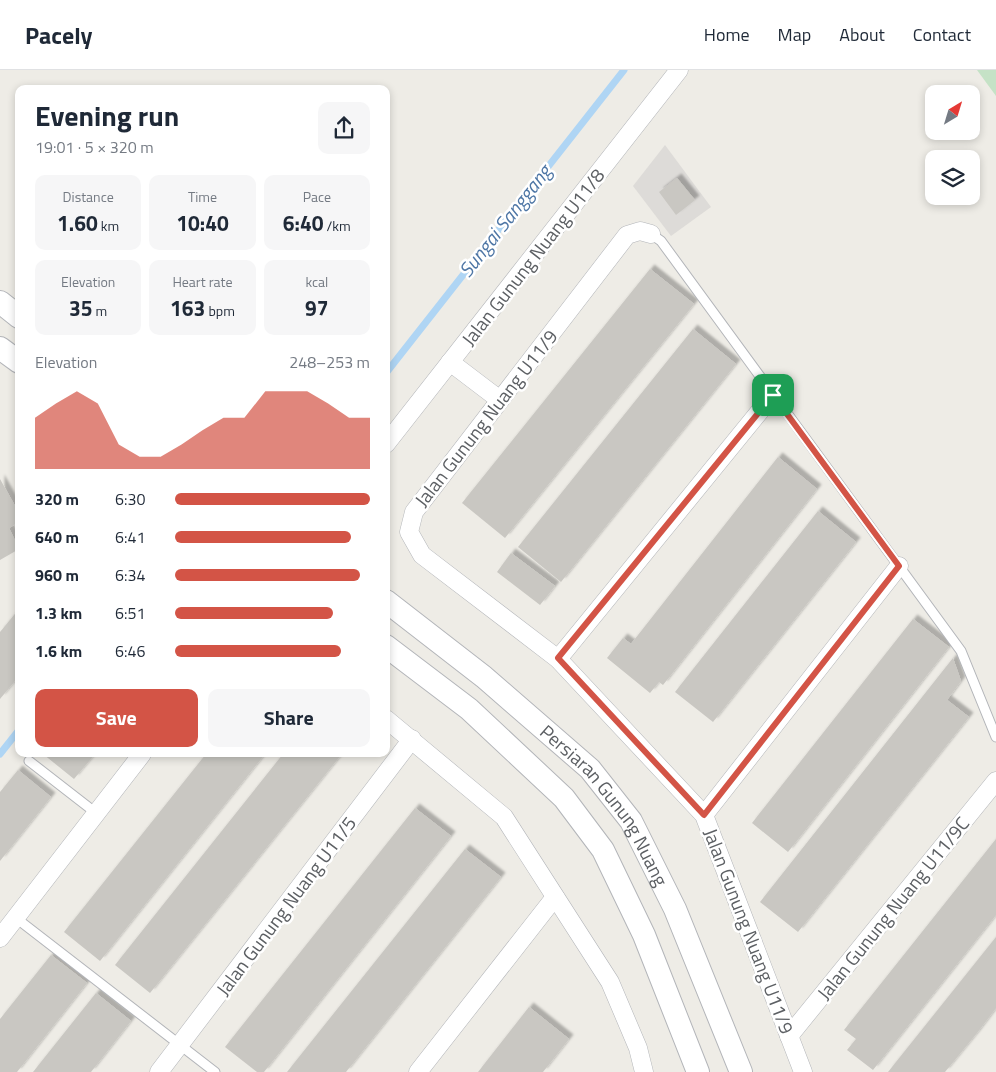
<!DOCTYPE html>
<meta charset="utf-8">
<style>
body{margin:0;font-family:"Titillium Web",sans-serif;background:#f6f6f7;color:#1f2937;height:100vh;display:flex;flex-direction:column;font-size:19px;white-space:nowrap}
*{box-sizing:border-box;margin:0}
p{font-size:16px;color:#747a83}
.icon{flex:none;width:28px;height:28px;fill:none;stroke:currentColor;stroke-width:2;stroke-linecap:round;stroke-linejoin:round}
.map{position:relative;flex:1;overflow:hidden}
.side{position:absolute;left:15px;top:15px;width:375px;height:672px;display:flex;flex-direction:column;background:#fff;border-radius:10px;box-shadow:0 2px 8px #0003}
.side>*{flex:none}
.needle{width:32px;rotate:38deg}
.tools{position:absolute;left:925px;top:15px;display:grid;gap:10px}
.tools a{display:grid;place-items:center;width:55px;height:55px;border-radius:10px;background:#fff;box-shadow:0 2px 8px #0003;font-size:25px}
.pin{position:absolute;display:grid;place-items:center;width:42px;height:42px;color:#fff;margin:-21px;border-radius:10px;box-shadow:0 2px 8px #0006}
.round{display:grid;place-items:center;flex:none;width:52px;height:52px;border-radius:10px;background:#f6f6f7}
.head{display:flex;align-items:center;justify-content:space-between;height:85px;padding:0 20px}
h1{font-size:28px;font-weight:700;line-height:38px}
.stats{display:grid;grid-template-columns:repeat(3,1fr);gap:8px;height:85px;padding:5px 20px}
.stats div{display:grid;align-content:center;border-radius:10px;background:#f6f6f7;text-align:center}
.stats b{font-size:21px;font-weight:700}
.stats small{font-size:14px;font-weight:400}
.stats p{font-size:14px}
.chart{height:140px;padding:10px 20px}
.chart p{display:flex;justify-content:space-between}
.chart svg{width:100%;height:90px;margin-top:5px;fill:#d35446;opacity:.7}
.cta{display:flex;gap:10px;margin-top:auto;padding:10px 20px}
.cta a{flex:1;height:58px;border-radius:10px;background:#d35446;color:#fff;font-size:20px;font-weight:700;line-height:58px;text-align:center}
.cta a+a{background:#f6f6f7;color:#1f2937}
ul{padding:0 20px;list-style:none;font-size:16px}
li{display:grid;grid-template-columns:80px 60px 1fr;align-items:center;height:38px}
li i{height:12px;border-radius:6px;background:#d35446}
header{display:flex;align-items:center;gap:30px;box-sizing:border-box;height:70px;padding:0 25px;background:#fff;border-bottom:1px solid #e0e1e3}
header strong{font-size:24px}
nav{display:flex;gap:28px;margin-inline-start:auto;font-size:18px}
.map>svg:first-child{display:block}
.industrial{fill:#dddbd8}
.green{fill:#c5e2c6}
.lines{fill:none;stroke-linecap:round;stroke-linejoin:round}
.stream{stroke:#afd5f4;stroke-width:7}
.building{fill:#c9c7c2;filter:url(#shadow)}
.service-casing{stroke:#b3b5b9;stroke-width:11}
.minor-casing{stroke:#b3b5b9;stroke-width:19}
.tertiary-casing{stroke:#b3b5b9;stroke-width:24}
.service{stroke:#fff;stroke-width:9}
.minor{stroke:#fff;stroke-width:18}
.tertiary{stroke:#fff;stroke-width:22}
.route-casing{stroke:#fff;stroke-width:10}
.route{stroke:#d35446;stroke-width:6}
.labels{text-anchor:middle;stroke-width:5;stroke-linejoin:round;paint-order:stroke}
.street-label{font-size:19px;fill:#5d6064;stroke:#fff}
.water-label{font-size:20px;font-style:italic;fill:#4e76a5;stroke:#fff}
</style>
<header>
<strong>Pacely</strong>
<nav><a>Home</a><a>Map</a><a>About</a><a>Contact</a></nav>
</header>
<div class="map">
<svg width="996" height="1002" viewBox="0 0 996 1002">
<defs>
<filter id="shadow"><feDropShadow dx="4.5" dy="-4.5" stdDeviation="1" flood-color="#0004"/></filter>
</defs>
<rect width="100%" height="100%" fill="#eeece6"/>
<!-- industrial -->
<path class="industrial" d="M665,75L711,137L671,166L633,116Z"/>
<!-- green -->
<path class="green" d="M977,0H996V26Z"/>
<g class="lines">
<!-- stream -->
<g class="stream">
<path d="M386,303L624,0"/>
<path d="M0,684L19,660"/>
</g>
</g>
<!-- building -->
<g class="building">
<path d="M677,108L695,130L676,145L659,122Z"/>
<path d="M650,199L694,234L505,468L462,433Z"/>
<path d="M693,259L736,294L561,512L518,477Z"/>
<path d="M778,387L817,419L663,615L659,612L650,623L607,588L623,568L631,574Z"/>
<path d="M0,409L19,443V452L9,458L19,479L0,490Z"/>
<path d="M818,441L856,472L713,652L675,622Z"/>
<path d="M511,483L555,516L540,535L497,502Z"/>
<path d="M19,539V606L0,629V562Z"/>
<path d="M913,549L949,577L788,782L752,753Z"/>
<path d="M953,588L961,611L947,630L969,647L798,862L760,832Z"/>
<path d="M43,684H95L74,709Z"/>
<path d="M206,684H265L100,891L64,862Z"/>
<path d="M283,684L341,685L150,923L115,895Z"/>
<path d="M18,700L51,727L0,791V722Z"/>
<path d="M415,738L451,766L264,1002H257L225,977Z"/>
<path d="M996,769V845L873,1000L847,980L856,969L844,960Z"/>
<path d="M465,779L501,807L346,1002H287Z"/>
<path d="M996,867V938L977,963L945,1002H888Z"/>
<path d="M51,885L87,913L17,1002H0V949Z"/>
<path d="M96,923L131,951L91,1002H33Z"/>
<path d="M529,937L569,969L543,1002H478Z"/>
</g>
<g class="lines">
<!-- service casing -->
<g class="service-casing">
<g id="service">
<path d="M651,164L661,171L961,581L996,667"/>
<path d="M29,691L96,743"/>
<path d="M16,848L215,1002"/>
</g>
</g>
<!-- minor casing -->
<g class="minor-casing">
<g id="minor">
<path d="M651,164L640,161L627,165L414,442L409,462L422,485L558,589L704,745L803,1002"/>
<path d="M450,292L500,330"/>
<path d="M386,374L679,0"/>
<path d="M558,589L773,325"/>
<path d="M386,649L504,747L610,912L638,978L644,1002"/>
<path d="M704,745L899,496"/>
<path d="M0,868L142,684"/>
<path d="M789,966L996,711"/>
<path d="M159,1002L412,669"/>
<path d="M418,1002L555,827"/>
</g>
</g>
<!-- tertiary casing -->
<g class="tertiary-casing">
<g id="tertiary">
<path d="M0,232L19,247"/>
<path d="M0,278L19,292"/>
<path id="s1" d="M386,531L484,607L590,699L631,751L675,839L741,1002"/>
<path d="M386,576L469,639L564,728L603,780L644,865L698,1002"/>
</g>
</g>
<!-- service -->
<use href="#service" class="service"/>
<!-- minor -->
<use href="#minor" class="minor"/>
<!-- tertiary -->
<use href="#tertiary" class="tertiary"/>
</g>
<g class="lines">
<!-- route casing -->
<g class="route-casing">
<path id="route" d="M773,325L899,496L704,745L558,588Z"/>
</g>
<!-- route -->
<use href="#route" class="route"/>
</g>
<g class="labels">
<!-- street labels -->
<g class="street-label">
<text transform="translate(533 187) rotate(-52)" y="7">Jalan Gunung Nuang U11/8</text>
<text transform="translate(486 348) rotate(-52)" y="7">Jalan Gunung Nuang U11/9</text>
<text dy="7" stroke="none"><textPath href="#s1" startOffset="302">Persiaran Gunung Nuang</textPath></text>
<text transform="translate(286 836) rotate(-53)" y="7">Jalan Gunung Nuang U11/5</text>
<text transform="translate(893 838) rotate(-51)" y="7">Jalan Gunung Nuang U11/9C</text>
<text transform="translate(749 861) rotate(69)" y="7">Jalan Gunung Nuang U11/9</text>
</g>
<!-- water labels -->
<g class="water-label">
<text transform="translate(505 151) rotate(-52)" y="7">Sungai Sanggang</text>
</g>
</g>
</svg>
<div class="tools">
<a><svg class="needle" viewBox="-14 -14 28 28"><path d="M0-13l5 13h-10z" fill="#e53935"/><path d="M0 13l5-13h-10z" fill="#747a83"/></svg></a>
<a><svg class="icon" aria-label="layers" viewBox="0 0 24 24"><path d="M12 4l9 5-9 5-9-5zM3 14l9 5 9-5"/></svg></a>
</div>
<div class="pin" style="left:773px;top:325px;background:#1e9e55"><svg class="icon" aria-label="arrive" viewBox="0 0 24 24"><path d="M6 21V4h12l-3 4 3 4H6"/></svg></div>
<section class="side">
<div class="head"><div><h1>Evening run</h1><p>19:01 · 5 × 320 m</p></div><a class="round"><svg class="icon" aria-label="share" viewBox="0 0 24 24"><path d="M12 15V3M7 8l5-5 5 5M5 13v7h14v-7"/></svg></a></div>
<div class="stats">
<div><p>Distance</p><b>1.60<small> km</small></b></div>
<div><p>Time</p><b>10:40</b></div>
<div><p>Pace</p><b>6:40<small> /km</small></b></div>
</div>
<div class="stats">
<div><p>Elevation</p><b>35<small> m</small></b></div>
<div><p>Heart rate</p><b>163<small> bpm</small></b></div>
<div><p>kcal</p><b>97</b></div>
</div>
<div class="chart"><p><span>Elevation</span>248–253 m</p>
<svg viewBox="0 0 160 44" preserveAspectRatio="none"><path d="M0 44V19L10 12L20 6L30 12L40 32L50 38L60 38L70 32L80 25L90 19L100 19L110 6L120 6L130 6L140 12L150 19L160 19V44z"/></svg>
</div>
<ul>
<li><b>320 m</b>6:30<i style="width:100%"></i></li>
<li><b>640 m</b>6:41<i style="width:90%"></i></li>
<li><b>960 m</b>6:34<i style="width:95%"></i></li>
<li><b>1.3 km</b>6:51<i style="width:81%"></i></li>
<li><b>1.6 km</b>6:46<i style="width:85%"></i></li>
</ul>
<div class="cta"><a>Save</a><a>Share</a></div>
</section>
</div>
